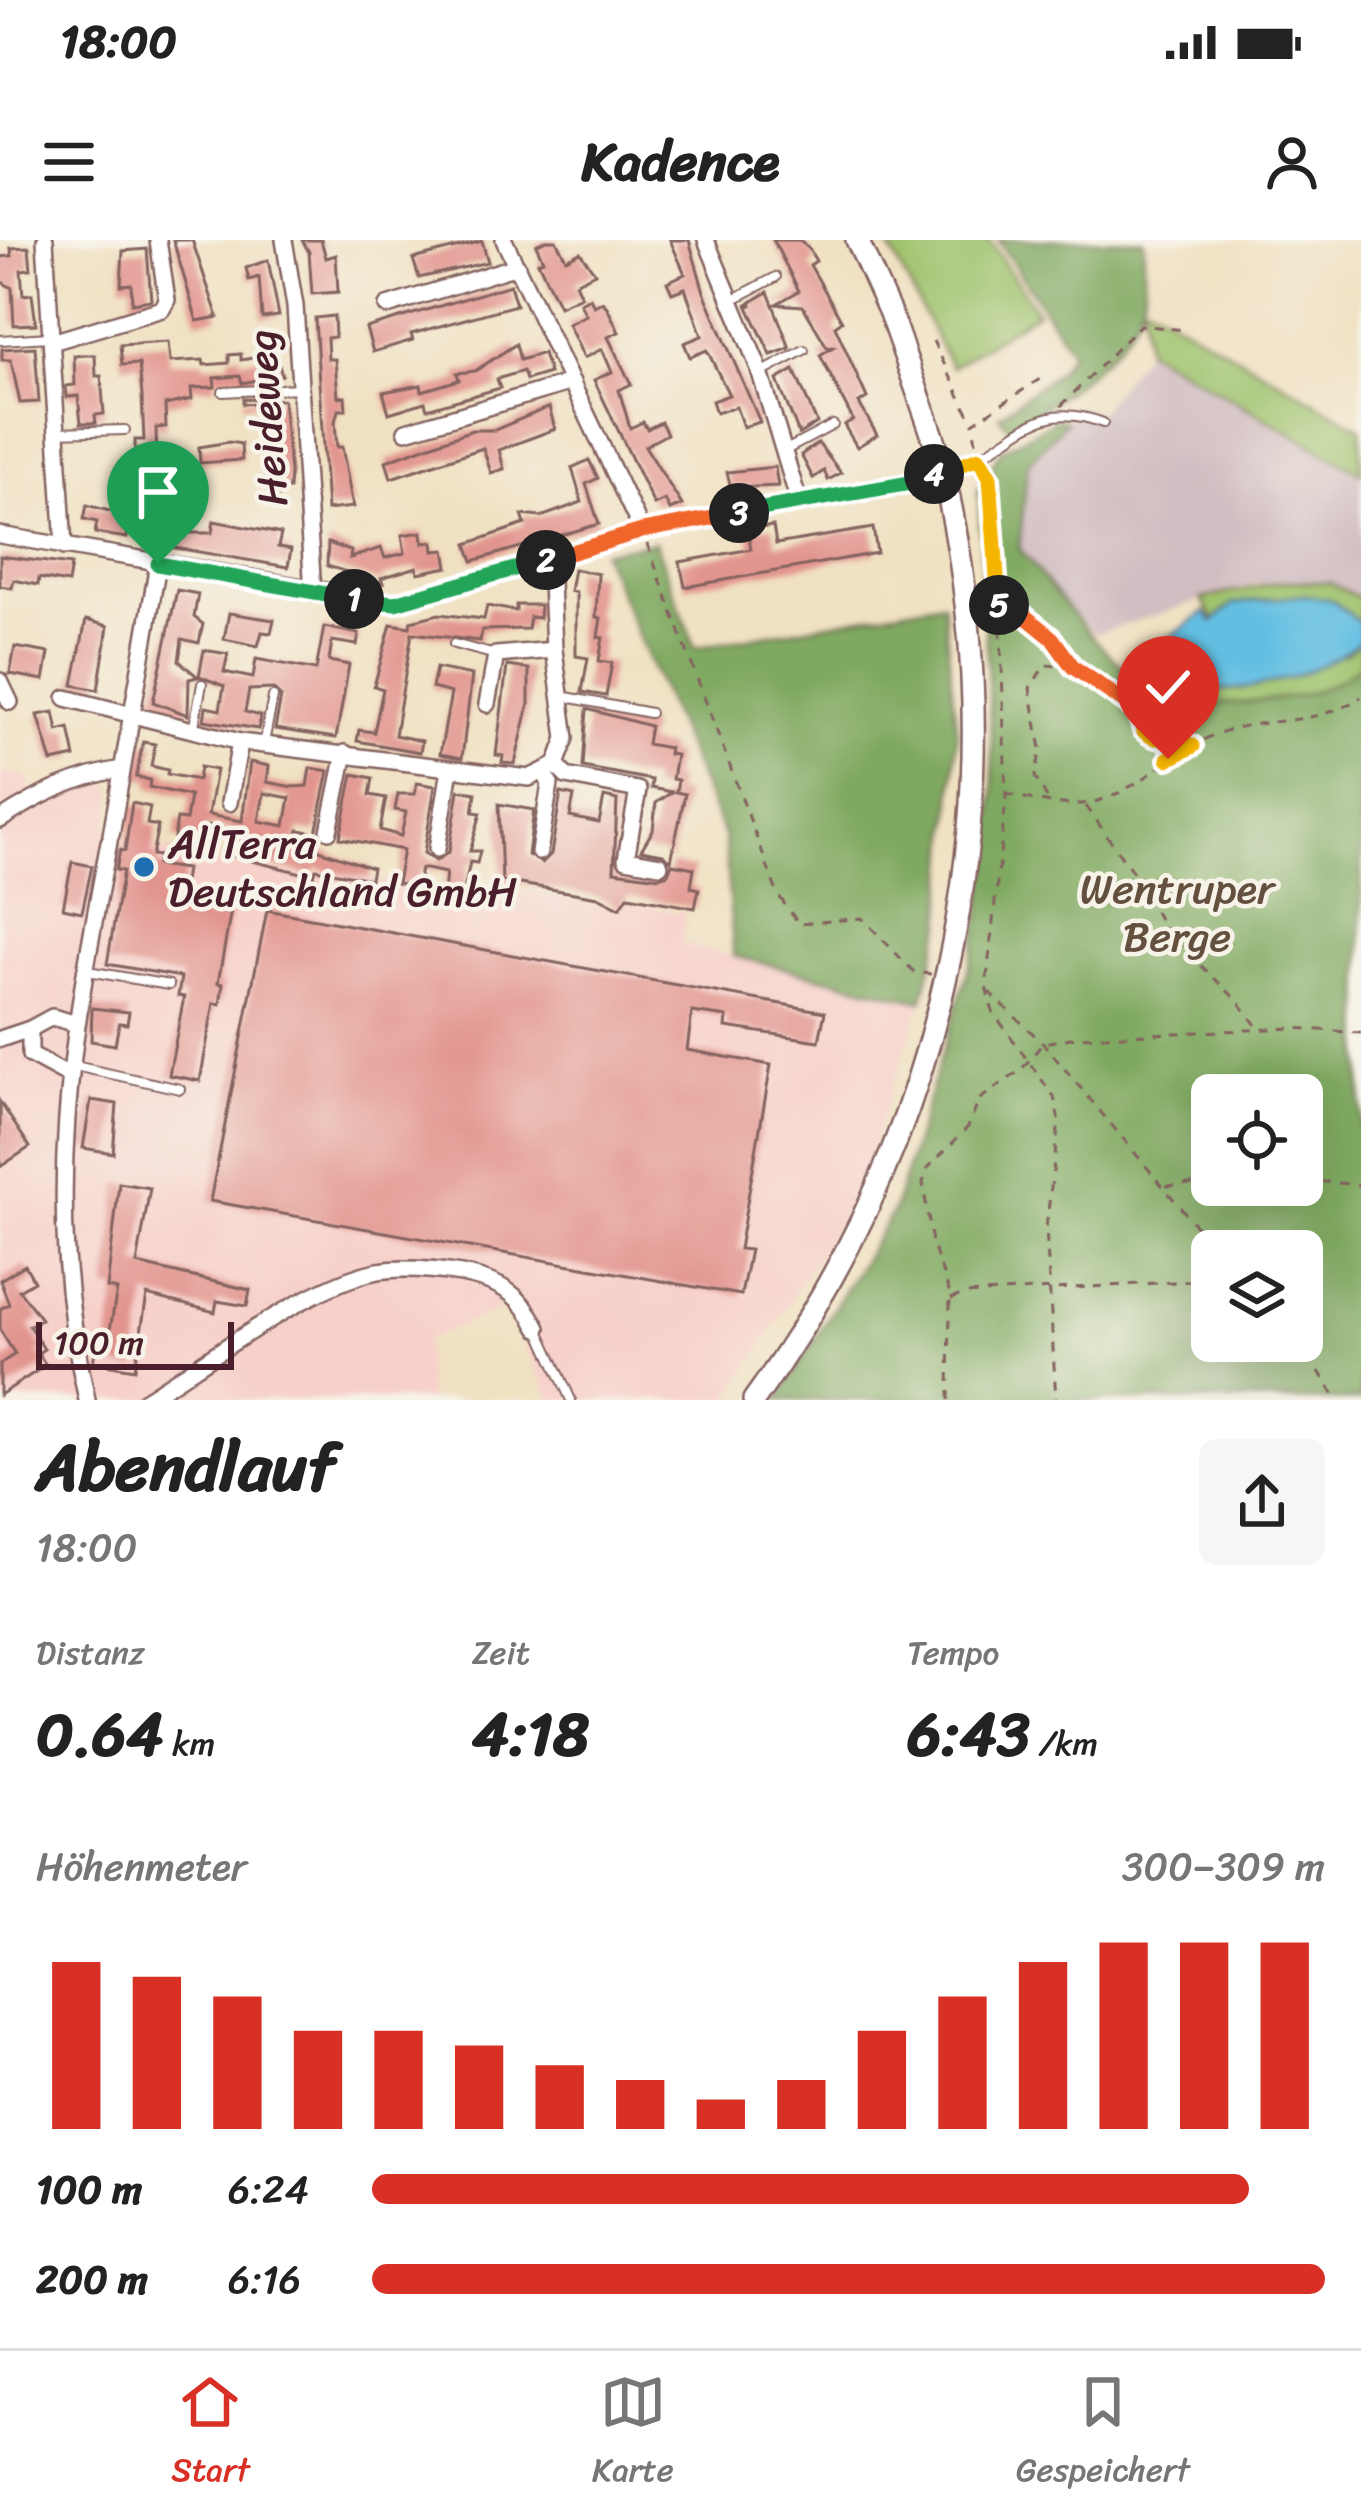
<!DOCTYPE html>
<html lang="de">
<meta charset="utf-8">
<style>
body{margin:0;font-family:Sriracha,sans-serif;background:#f6f6f6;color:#222;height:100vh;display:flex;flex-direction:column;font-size:45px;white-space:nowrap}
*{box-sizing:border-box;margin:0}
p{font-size:39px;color:#767676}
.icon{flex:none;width:66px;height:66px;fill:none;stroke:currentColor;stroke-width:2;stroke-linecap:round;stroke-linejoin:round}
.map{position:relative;height:1160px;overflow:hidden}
.drawer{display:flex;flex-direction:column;background:#fff;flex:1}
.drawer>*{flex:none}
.controls{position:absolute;left:1191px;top:834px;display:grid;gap:24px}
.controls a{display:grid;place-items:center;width:132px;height:132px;border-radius:18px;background:#fff;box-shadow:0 12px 48px #0002;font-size:60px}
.scale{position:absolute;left:36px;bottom:30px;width:198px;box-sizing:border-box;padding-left:12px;border:6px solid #4a1f2b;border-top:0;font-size:33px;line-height:42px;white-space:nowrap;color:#4a1f2b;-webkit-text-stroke:9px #f7f3e8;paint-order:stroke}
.pin{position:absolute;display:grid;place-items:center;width:102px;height:102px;color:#fff;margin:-123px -51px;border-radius:50% 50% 50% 0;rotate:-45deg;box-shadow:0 0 12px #0007}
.pin .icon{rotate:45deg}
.km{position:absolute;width:60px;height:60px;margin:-30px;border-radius:50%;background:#222;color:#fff;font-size:33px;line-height:60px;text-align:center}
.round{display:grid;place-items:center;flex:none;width:126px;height:126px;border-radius:18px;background:#f6f6f6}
.summary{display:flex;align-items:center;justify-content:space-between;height:204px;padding:0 36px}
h1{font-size:66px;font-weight:700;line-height:90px}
.stats{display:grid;grid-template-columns:repeat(3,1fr);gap:18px;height:204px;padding:12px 36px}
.stats div{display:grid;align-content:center}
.stats b{font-size:60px;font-weight:700}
.stats small{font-size:33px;font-weight:400}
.stats p{font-size:33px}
.chart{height:336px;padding:24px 36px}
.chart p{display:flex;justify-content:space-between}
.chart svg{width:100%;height:216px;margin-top:12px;stroke:#d93025;stroke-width:6}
ul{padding:0 36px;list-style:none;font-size:39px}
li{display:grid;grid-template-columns:192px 144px 1fr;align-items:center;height:90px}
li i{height:30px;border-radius:15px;background:#d93025}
.status{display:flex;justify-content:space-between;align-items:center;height:84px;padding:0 60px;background:#fff;direction:ltr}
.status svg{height:33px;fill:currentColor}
header{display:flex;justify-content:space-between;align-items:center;height:156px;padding:0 36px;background:#fff;font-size:54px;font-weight:700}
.tab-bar{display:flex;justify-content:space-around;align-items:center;height:168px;border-top:3px solid #e0e0e0;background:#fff;font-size:33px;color:#767676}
.tab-bar a{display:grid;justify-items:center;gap:6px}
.tab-bar .current{color:#d93025}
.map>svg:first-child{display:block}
.built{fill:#f7d0ca}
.industrial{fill:#d2bec2}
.green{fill:#9fc36d;stroke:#74714c;stroke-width:3}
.forest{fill:#7fa960;stroke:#646446;stroke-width:3;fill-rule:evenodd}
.water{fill:#64bfe2;stroke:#576f86;stroke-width:3}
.building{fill:#e2958f;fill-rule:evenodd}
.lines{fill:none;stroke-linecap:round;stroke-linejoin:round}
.lane-casing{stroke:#846360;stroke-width:12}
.street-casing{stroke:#846360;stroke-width:20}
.secondary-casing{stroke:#846360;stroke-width:26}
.path{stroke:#846360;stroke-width:3;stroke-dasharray:9 9;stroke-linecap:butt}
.lane{stroke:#fff;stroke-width:8}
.street{stroke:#fff;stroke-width:15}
.secondary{stroke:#fff;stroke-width:21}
.secondary-bridge-casing{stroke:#846360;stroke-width:26;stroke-linecap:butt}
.secondary-bridge{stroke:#fff;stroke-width:21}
.split-1-casing{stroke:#fff;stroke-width:24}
.split-2-casing{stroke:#fff;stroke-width:24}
.split-3-casing{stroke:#fff;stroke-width:24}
.split-4-casing{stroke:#fff;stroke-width:24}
.split-5-casing{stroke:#fff;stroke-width:24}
.split-6-casing{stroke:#fff;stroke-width:24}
.split-7-casing{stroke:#fff;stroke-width:24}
.split-1{stroke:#22a559;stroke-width:15}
.split-2{stroke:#22a559;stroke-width:15}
.split-3{stroke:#f0652b;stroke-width:15}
.split-4{stroke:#22a559;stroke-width:15}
.split-5{stroke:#f5b400;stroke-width:15}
.split-6{stroke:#f0652b;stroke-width:15}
.split-7{stroke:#f5b400;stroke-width:15}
.poi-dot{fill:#1f6fb2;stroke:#f7f3e8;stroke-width:4.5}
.labels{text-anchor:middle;stroke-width:9;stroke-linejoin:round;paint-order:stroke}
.street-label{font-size:42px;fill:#4a1f2b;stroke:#f7f3e8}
.poi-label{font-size:42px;fill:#4a1f2b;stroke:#f7f3e8;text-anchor:start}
.park-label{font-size:42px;fill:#64503f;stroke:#f7f3e8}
</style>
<div class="status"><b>18:00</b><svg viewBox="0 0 49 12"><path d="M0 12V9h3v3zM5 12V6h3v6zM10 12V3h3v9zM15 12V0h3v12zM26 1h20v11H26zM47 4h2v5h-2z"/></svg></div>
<header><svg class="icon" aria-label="menu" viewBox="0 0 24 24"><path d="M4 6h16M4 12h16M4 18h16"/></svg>Kadence<svg class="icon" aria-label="person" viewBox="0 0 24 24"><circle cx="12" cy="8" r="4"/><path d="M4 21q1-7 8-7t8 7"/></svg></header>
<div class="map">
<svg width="1361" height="1160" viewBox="0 0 1361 1160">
<rect width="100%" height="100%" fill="#f7f3e8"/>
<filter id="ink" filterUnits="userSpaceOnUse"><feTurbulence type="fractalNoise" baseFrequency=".00833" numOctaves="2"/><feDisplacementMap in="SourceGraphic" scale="24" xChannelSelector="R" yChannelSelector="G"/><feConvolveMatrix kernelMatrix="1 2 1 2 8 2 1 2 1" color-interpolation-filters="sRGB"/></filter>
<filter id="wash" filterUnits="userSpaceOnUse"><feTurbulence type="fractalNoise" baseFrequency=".004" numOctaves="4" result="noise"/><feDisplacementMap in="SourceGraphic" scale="48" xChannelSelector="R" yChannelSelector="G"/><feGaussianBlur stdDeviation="2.7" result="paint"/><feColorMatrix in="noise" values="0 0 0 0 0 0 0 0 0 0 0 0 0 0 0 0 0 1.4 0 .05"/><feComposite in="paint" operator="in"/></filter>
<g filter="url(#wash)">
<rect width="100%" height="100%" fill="#f0e1c2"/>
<!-- built -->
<path class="built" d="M0,532L27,536L36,572L107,540L114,551L106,598L319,637L322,630L489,661L492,645L619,669L622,662L685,673L683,704L922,761L856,954L728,1160H552L505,1067L424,1101L429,1160H0Z"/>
<!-- industrial -->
<path class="industrial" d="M1146,109L1361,233V359L1330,343L1254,344L1095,394L1063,362L1019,309L1028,223L1079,167L1099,172Z"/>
<!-- green -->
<g class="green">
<path d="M886,0H989L1037,72L951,127Z"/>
<path d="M1143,62L1361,188V233L1146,109Z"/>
<path d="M1285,341L1330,343L1361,359V384L1332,360L1233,364L1214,380L1202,359Z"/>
<path d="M1361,399V424C1317,464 1227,478 1170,457C1159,453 1147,442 1138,435L1158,423L1172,439L1346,414Z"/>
</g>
<!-- forest -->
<g class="forest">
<path d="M998,0H1144C1143,18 1146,39 1143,57C1135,106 1050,167 1009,187L999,176L1059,130L1071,111Z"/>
<path d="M1057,179L1066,181L1028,223L1019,308C1055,352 1116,437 1169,457C1196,467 1232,464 1260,461C1301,457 1330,452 1361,424V1160H778L894,970L972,717L988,632L994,552L978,250L1000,211ZM1212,855H1302V945H1212ZM1212,1011H1302V1101H1212Z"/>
<path d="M655,302L695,408L943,362L957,495L942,685L922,761L734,716L724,595L602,312Z"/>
</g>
<!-- water -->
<path class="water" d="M1305,355L1332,360L1361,384V399C1326,434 1217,469 1172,438C1158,429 1161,419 1157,406L1205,372L1213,382L1233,364Z"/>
<g id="blocks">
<!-- building -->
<g class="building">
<path d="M173,0H192L218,77L197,81Z"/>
<path d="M302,0H321L326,18L336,15L338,52L312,54L309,12Z"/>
<path d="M546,0H556L566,19L580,12L595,33L575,43L581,56L559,66L538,22L543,20L536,5Z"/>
<path d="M670,0H689L704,52L760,182L743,187L736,167L716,173L712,161L729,155L707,110L690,117L684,103L702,96L685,48L672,53L667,42L685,34Z"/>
<path d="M773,0H799L809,9L816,21L810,25L842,81L835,86L867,158L859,163L877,195L857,207L844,185L853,180L820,115L833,107H827L803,66L776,64L799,51Z"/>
<path d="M482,1L488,22L419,38L413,19Z"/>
<path d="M29,7L31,29L21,30L23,55L32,54L36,84L14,85L12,48L0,41V17L12,16L11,8Z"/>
<path d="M147,9L151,60L132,63L131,44L121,45L123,11Z"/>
<path d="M268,20L279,76L262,78L259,37L249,40L246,28Z"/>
<path d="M510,45L516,65L411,94L413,100L373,112L366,88Z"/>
<path d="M768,52L790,108L771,115L748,67L753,64L746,65Z"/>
<path d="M590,58L594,66L602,62L607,67L619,92L608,97L631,144L619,150L630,188L643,182L647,189L661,182L667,194L645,206L682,265L670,270L665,260L654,265L594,140L612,132L602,109L584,118L568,84L586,75L580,63Z"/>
<path d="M334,76L335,97L327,98L328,119H335L338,157L345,156L346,170H338L335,182L337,207H342L353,267L327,270L315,78Z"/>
<path d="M168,102L170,122L203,120L204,125L229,123V115L241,114V120L276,114L282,135L242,143L240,136L214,138L215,147L191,148L192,159L165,165L166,187L156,188L157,226L127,233V218H135V200H144L142,156L139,124L122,125L120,105Z"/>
<path d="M516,104L520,120L543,113L549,133L526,140L523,131L497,139L500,148L427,169L425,162L389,173L383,152L421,145L422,151L459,140L457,133L475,131Z"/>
<path d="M35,107L39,162L20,163L11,120H2V109Z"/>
<path d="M87,115H95L96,136H101L104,174L95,175L96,183H81L78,156L67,157L66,146L75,145L74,116Z"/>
<path d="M794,130L817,183L799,194L777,140Z"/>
<path d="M243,159L283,160L290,232L289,249H281V256H268L261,198L267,197L265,163L243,164Z"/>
<path d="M549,167L555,189L499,210L504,229L491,233L483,208L391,238L386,221L472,190H495Z"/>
<path d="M229,202L241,204L242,220L200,223L199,207Z"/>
<path d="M818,203L841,233L828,240L824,231L813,238L801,215Z"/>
<path d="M589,220L598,238L586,244L599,284L473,321L467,304L525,284L522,275L541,277L582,262L572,228Z"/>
<path d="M775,227L778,246L731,248L727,232Z"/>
<path d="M87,265L131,277L132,273L143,275L144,266L158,268L154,288L180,293H212L214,281L281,294L278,307L291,309L288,327L146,303L147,294L128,291L127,298L95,293L97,282L84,279Z"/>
<path d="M773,286L776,304L873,288L877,313L685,347L680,322L751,309L748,290Z"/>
<path d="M422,292L423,303L433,302L434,311L445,310L448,327L418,333L417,327L381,338L383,343L327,326L328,303L351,311L350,318L381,308L385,318L405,313L402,295Z"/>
<path d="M0,316L71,325L68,343L39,338L38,345L14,340L12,348L0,346Z"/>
<path d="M574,329L598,334L596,377L601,378L598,397L603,398L599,421L612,423L606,456L582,452L588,418L576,416V352L570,351Z"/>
<path d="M177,350L198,354L194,377L203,384L199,403L182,399L179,421L198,437L189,439L188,475L153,462Z"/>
<path d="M516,365H540L539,378L530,377L528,389L482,390L480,401L412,393L395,495L422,501L420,512L357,501L359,490L374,492L383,449L374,446L391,384L410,387L411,381L439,374L484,379L487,366L516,371Z"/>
<path d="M229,373L274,380L271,393L262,392L258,406L224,399Z"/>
<path d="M86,380L108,386L98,450L73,445Z"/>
<path d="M324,387L359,394L357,405L332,401L329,421L349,425L336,498L275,489L281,457L273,449L249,450L245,472L261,476L258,489L204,480L206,467L220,470L224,446L199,436L204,410L228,414L224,432L253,438L256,419L316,430Z"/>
<path d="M15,407L49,413L44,440L10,434Z"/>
<path d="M507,426L529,429V464L515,524L502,523L503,516L496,515Z"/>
<path d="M436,428L472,435L462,518L440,514L451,453L432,448Z"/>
<path d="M587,469L650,486L647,504L669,508L668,514L676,515L672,539L678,540L676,552L685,554L671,621L663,614L641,610L653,590L656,563L672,552L651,548L652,540L583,527Z"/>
<path d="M54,472L58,491L69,488L75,517L52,522L38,475Z"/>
<path d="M143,502L155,504L151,526L168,530L167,534L198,540L200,527L216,530L208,575L242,581L250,522L269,526L267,542L293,547L307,546L310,528L329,531L316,593L299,590L296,602L372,628L370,639L316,629L314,636L227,615L232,590L208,586L205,603L174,598L177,579L186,580L190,556L149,547L150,540L136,537ZM264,553L290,558L285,586L259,581Z"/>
<path d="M353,534L373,538L370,555L386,558L380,590L401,596L406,572L395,570L398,554H415L417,543L435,546L424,613L436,621L449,612L459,550L476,553L473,572L481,573L470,611H480L477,623L470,622L463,656L444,652L446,633L426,629H421L417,647L397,643L403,610L340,598Z"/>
<path d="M561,553L574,556L570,577L599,583L604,557L617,560L614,631L659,637L668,634L672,624L694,628L691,647L699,649L695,668L628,656L620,668L598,657L502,641L499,564L534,570L528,615L542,623L551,614Z"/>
<path d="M132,563L150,567L147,584L158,586L152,615L159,616L157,625L186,629L181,661L231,670L218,743L223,744L220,764L214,763L200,841L169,835L184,757L178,756L181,737L107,724L123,631L116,630L120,610L125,611Z"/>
<path d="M72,622L92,626L82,672L63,668Z"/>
<path d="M267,670L825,772L819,801L726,787L727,777L692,772L687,810L771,825L739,1009L750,1010L741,1055L210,961Z"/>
<path d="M92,768L129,772L127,784L119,783L115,805L91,801Z"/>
<path d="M91,860L117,864L113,913L83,908Z"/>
<path d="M0,862L30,907L0,927Z"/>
<path d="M119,943L150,948L137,1024L250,1050L247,1066L217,1061L215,1072L147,1055L135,1129L93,1122L96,1106L107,1107L117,1050L107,1048Z"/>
<path d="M25,1025L34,1041L19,1050L41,1079L29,1086L44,1109L38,1113L46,1125L0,1155V1124L15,1114L0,1090V1069L9,1064L0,1040Z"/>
</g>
</g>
</g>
<g filter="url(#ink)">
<use href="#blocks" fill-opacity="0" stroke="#846360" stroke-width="3"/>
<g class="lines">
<!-- lane casing -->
<g class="lane-casing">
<g id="lane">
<path d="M732,60L776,37"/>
<path d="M0,100L50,97"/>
<path d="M761,133L804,110"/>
<path d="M223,152L299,148"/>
<path d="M56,192L125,190"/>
<path d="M786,210L833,185"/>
<path d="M980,217C1028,187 1046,162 1103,183"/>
<path d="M454,404L496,415"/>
<path d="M561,456L650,473"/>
<path d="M193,491L202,444"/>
<path d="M264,503L273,457"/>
<path d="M88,731L169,745"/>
<path d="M70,825L180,849"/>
<path d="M539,1090L571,1160"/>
</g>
</g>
<!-- street casing -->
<g class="street-casing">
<g id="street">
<path d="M45,0L64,307"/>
<path d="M284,0L295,66L313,353"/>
<path d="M504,0L642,291"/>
<path d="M706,0L758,126L799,262"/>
<path d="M387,66L517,26"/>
<path d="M52,102L162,69L167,60L158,0"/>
<path d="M406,191L572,142"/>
<path d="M0,295L396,363L642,291L910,243L979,217"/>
<path d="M0,441L10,462"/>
<path d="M66,458L240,502L529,538L556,525L566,498L554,410L550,319"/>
<path d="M487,464L496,415L554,410"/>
<path d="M556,525L566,536L638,550L626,619L660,625"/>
<path d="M229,563L240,502"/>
<path d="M0,580C40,554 75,537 122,529"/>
<path d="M329,591L345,513"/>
<path d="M111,595L158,324"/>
<path d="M437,609L450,529"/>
<path d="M539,612L550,544L544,531"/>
<path d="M0,799L30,789"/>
<path d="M67,835L30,815V789L52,777L74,783"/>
<path d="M87,1160C42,957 71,801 109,602"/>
<path d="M145,1160C205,1123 311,1043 378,1031C403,1027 436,1030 461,1034C499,1041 520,1053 538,1088"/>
</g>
</g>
<!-- secondary casing -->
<g class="secondary-casing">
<g id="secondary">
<path d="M857,0L890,73L937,208"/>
<path d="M754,1160C944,898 1015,575 949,258"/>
</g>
</g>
<!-- path -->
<g class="path">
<path d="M933,101L972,181"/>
<path d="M1061,166L1140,85L1185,90"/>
<path d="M976,202L973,183L1046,135"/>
<path d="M984,228L999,329L1006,559L986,747L993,772L1054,857L1059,881L1046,988L1056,1160"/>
<path d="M647,304L778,655L799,684L862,678L914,732L931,734"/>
<path d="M1001,368C1030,375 1056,397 1071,423"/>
<path d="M1006,554C1031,559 1063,568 1089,563C1137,554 1172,510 1219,493C1267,476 1317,487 1361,457"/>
<path d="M1047,558L1035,537L1041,509L1030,448L1045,425L1073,427L1127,462L1149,496L1181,498L1192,505"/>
<path d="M1086,566L1137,638L1166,692L1238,761L1259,789"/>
<path d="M989,752L1043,803L1217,1011"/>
<path d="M1302,940L1361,945"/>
<path d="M1166,946L1212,942"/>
<path d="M1199,1036L1210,1006"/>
<path d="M951,1059L963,1054L1212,1040"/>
<path d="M1300,1101L1337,1160"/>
<path d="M949,1160L950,1054L932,1003L923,943L927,929L968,887L980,859L1021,830L1043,803L1077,797L1293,788L1361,793"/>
</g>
<!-- lane -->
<use href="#lane" class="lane"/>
<!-- street -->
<use href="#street" class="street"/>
<!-- secondary -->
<use href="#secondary" class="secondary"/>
<!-- secondary-bridge casing -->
<g class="secondary-bridge-casing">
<path id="secondary-bridge" d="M937,208L949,258"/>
</g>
<!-- secondary-bridge -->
<use href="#secondary-bridge" class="secondary-bridge"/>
</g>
</g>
<g class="lines" filter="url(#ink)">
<!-- split-1 casing -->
<g class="split-1-casing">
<path id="split-1" d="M158,324L354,359"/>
</g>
<!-- split-2 casing -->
<g class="split-2-casing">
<path id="split-2" d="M354,359L395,363L546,320"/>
</g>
<!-- split-3 casing -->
<g class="split-3-casing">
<path id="split-3" d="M546,320L642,291L739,273"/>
</g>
<!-- split-4 casing -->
<g class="split-4-casing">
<path id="split-4" d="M739,273L910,243L934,234"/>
</g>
<!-- split-5 casing -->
<g class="split-5-casing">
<path id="split-5" d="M934,234L979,218L990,237L999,365"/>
</g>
<!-- split-6 casing -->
<g class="split-6-casing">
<path id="split-6" d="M999,365L1020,372L1052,398L1073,427L1136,470L1143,490"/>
</g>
<!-- split-7 casing -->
<g class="split-7-casing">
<path id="split-7" d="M1143,490C1156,505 1177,495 1193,506L1168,519"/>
</g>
<!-- split-1 -->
<use href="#split-1" class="split-1"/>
<!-- split-2 -->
<use href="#split-2" class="split-2"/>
<!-- split-3 -->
<use href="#split-3" class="split-3"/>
<!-- split-4 -->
<use href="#split-4" class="split-4"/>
<!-- split-5 -->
<use href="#split-5" class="split-5"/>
<!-- split-6 -->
<use href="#split-6" class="split-6"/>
<!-- split-7 -->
<use href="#split-7" class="split-7"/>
</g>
<!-- markers -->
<circle class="poi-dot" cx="144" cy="627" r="12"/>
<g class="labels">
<!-- street labels -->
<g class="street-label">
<text transform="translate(266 178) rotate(-94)" y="15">Heideweg</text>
</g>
<!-- poi labels -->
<g class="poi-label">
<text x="168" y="618">AllTerra<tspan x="168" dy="48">Deutschland GmbH</tspan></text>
</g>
<!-- park labels -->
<g class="park-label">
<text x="1177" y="663">Wentruper<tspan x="1177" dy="48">Berge</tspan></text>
</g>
</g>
</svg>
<div class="controls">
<a><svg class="icon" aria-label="locate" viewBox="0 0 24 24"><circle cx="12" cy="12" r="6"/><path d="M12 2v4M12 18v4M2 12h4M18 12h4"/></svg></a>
<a><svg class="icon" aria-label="layers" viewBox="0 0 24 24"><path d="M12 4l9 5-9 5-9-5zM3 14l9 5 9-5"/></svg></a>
</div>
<div class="scale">100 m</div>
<div class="pin" style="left:158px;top:324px;background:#1e9e55"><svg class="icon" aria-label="arrive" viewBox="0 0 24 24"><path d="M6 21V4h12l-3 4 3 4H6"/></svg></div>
<div class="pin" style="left:1168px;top:519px;background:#d93025"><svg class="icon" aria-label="check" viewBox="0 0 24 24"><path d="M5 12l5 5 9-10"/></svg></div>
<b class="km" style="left:354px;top:359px">1</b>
<b class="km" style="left:546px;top:320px">2</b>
<b class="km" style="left:739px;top:273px">3</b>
<b class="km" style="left:934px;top:234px">4</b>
<b class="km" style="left:999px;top:365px">5</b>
</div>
<section class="drawer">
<div class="summary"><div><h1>Abendlauf</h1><p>18:00</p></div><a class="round"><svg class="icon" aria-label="share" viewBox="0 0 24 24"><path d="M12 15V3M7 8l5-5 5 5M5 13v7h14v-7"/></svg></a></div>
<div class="stats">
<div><p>Distanz</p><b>0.64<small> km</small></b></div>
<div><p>Zeit</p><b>4:18</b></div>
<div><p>Tempo</p><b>6:43<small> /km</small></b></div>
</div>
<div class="chart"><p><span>Höhenmeter</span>300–309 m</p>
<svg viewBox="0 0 160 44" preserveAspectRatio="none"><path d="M5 44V10M15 44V13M25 44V17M35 44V24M45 44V24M55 44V27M65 44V31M75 44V34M85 44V38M95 44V34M105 44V24M115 44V17M125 44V10M135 44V6M145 44V6M155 44V6"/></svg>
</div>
<ul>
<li><b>100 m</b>6:24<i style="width:92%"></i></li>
<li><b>200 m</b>6:16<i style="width:100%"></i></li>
</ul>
</section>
<nav class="tab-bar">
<a class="current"><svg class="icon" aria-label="home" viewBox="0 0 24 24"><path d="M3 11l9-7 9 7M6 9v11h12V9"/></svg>Start</a>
<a><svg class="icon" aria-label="map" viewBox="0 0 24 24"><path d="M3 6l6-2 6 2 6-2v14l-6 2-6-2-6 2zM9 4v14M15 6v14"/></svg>Karte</a>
<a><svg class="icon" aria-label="saved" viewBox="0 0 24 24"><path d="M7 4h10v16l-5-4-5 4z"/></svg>Gespeichert</a>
</nav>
